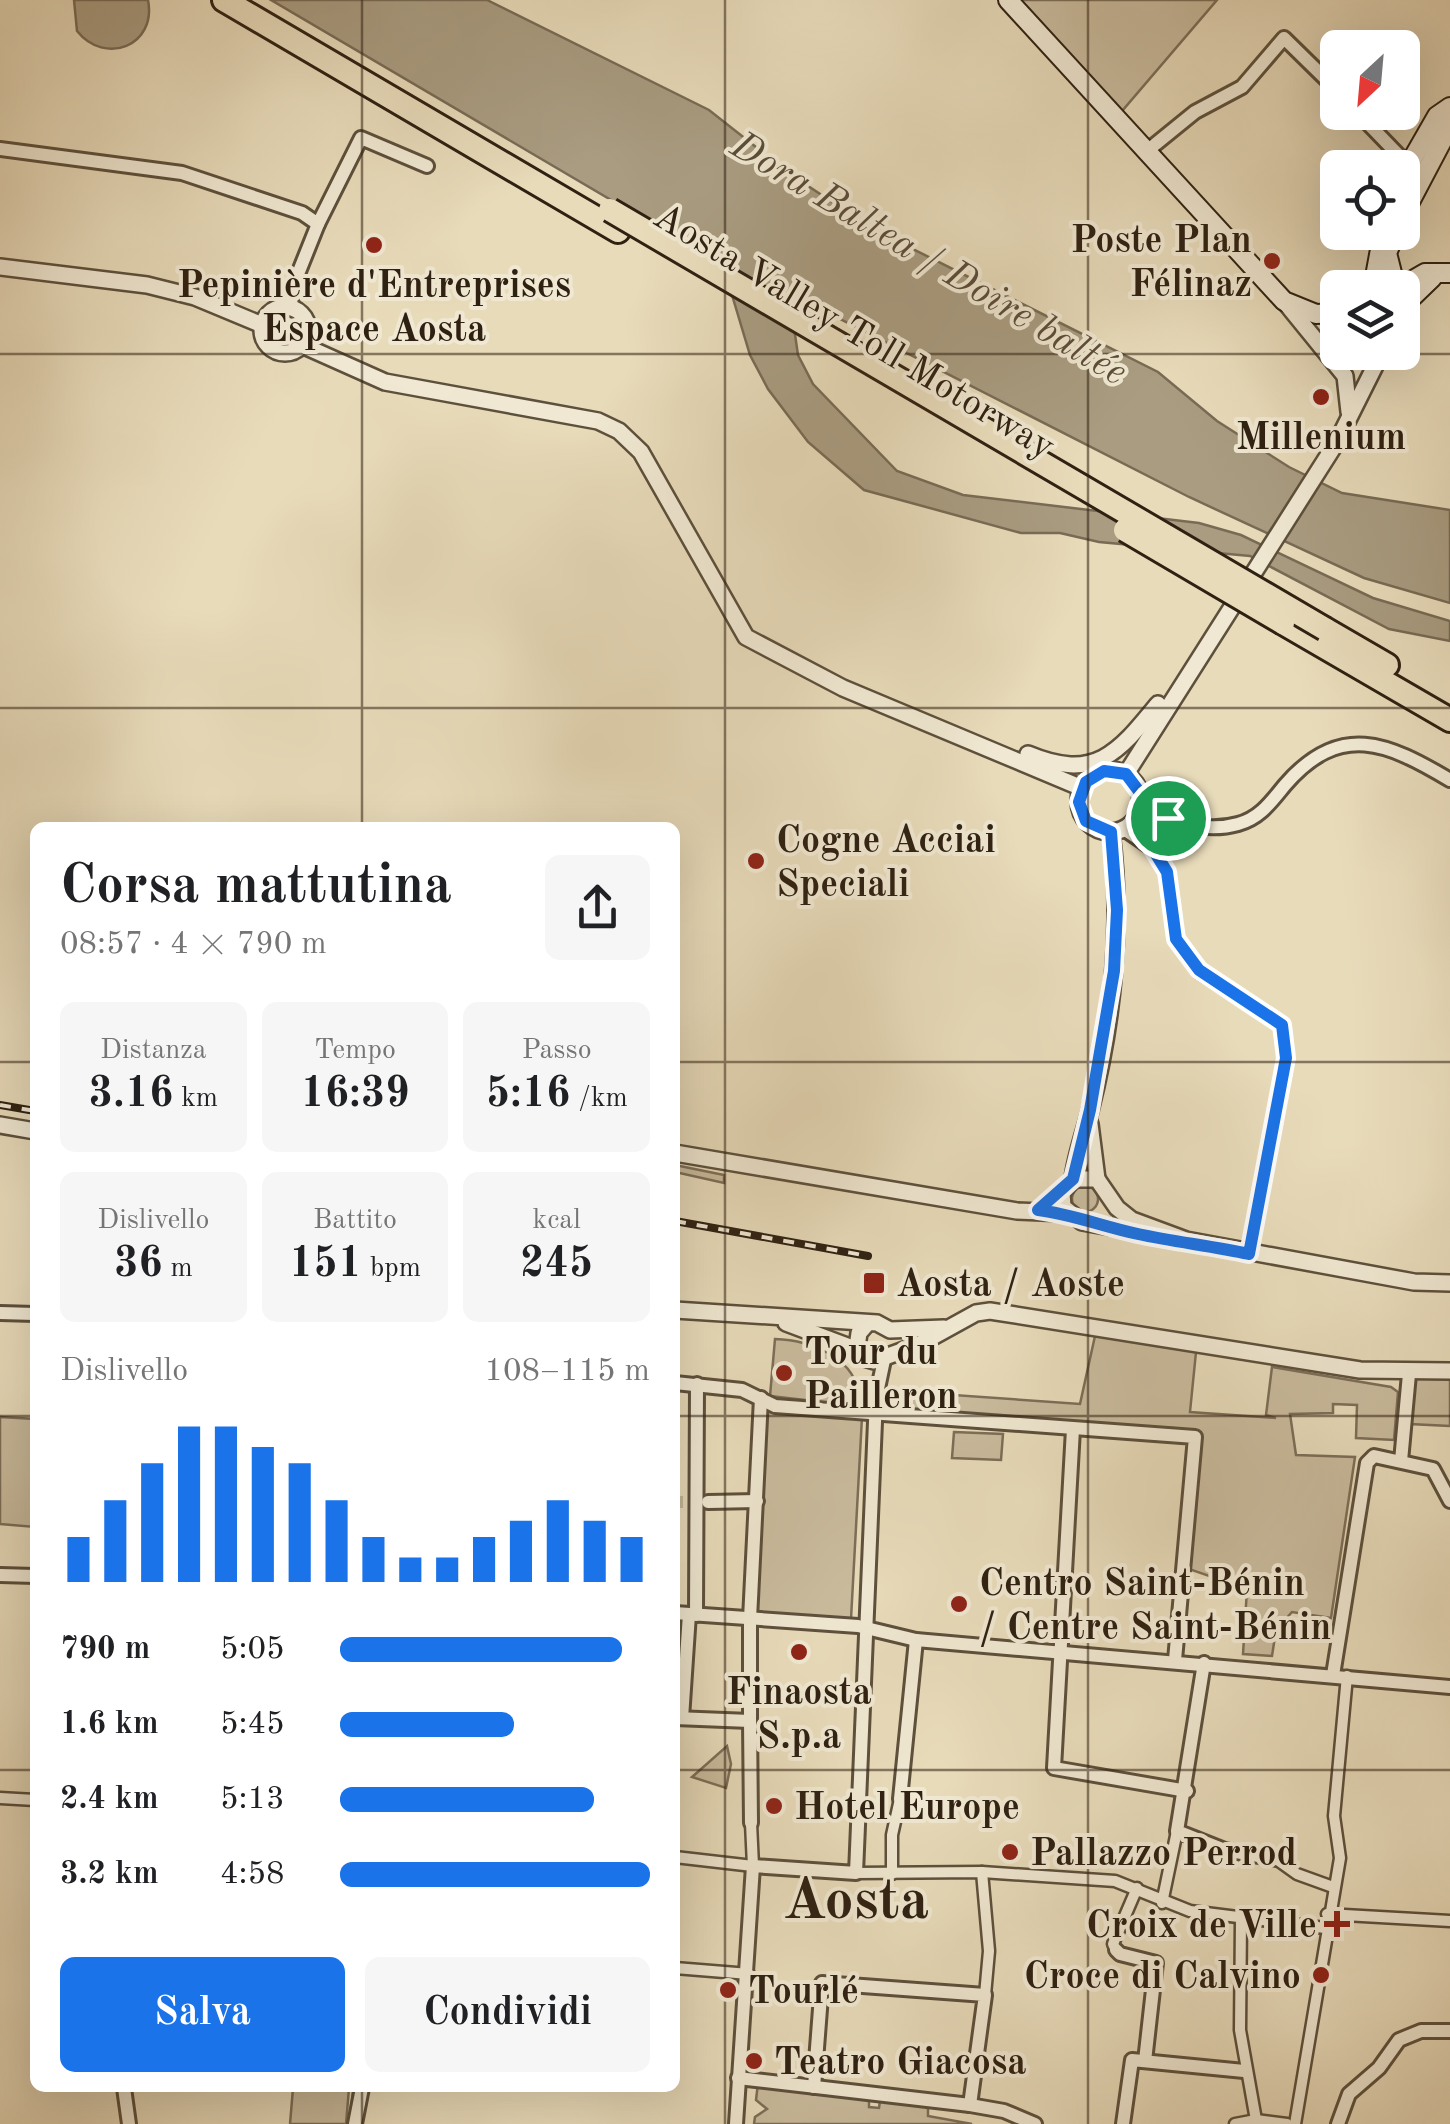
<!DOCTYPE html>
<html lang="it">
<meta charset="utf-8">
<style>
body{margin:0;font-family:"Old Standard TT",serif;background:#f6f6f6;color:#202124;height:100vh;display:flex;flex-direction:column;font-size:38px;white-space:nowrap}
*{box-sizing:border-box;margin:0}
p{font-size:32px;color:#757577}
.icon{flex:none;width:55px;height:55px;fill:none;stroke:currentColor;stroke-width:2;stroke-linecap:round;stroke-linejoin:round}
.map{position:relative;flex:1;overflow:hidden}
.sheet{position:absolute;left:30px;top:822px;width:650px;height:1270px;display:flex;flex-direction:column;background:#fff;border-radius:15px;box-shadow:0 10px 40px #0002}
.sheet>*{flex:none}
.needle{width:65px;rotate:206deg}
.controls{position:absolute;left:1320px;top:30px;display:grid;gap:20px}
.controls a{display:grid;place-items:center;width:100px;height:100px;border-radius:15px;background:#fff;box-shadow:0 10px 40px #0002;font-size:50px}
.pin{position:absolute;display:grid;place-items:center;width:85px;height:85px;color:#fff;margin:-42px;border:5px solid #fff;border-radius:50%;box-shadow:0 2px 10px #0007}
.round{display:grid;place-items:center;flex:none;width:105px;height:105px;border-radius:15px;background:#f6f6f6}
.head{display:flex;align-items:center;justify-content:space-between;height:170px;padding:0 30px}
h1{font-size:55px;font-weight:600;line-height:75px}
.stats{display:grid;grid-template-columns:repeat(3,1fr);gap:15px;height:170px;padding:10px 30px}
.stats div{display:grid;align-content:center;border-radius:15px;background:#f6f6f6;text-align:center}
.stats b{font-size:42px;font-weight:600}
.stats small{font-size:28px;font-weight:400}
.stats p{font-size:28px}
.chart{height:280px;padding:20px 30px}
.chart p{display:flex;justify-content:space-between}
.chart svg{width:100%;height:180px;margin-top:10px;stroke:#1a73e8;stroke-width:6}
.action{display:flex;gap:20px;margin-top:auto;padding:20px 30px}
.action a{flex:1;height:115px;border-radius:15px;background:#1a73e8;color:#fff;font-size:40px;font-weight:600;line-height:115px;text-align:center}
.action a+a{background:#f6f6f6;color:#202124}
ul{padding:0 30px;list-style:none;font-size:32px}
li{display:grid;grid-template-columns:160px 120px 1fr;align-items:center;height:75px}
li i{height:25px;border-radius:12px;background:#1a73e8}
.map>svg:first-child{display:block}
.green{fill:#c9bb9d;stroke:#7c6e58;stroke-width:2.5}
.water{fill:#a99c81;stroke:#786b55;stroke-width:2.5}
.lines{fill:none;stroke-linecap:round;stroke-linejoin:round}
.stream{stroke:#786b55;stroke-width:4}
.minor-tunnel{stroke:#c3b698;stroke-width:12;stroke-dasharray:12 6;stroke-linecap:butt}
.pedestrian-casing{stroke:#5d503c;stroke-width:15}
.minor-casing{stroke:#5d503c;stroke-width:18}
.tertiary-casing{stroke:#5d503c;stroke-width:20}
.secondary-casing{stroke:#2f2112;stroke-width:22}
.motorway-casing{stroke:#2f2112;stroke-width:28}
.pedestrian{stroke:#f0e8d2;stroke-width:10}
.minor{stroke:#f0e8d2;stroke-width:12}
.tertiary{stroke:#f0e8d2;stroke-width:15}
.secondary{stroke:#f0e8d2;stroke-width:18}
.motorway{stroke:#e8dbba;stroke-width:22}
.rail-casing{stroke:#2f2112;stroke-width:8}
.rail{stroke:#f0e8d2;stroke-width:4;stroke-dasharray:11;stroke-linecap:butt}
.motorway-bridge-casing{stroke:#2f2112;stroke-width:28;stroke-linecap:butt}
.motorway-bridge{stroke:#e8dbba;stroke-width:22}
.route-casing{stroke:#fff;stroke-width:20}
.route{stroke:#1a73e8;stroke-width:12}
.grid{fill:none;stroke:#2f2112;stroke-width:2.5;stroke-opacity:0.55}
.poi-dot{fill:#8f2418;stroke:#f0e8d2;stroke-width:4}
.labels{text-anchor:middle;stroke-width:8;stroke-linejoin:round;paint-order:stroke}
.poi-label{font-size:38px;font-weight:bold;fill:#2f2112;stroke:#f0e8d2;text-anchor:start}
.street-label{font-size:38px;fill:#2f2112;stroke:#f0e8d2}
.water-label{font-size:40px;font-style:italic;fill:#5a4c39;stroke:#f0e8d2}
.town-label{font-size:58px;font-weight:bold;fill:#2f2112;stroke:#f0e8d2}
</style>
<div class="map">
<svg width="1450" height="2124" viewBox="0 0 1450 2124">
<rect width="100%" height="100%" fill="#e8dbba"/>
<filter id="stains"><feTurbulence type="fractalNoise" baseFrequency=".002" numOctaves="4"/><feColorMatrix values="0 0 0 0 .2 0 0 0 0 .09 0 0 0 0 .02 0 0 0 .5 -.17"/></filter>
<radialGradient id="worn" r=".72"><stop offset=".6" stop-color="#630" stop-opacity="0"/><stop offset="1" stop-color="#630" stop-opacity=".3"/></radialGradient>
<!-- green -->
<g class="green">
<path d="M1020,0H1217L1122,111Z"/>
<path d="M675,1165L724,1175V1183L675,1172Z"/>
<circle cx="1085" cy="1199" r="13"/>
<path d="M1095,1336L1196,1352L1190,1412L1276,1418L1266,1415L1272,1367L1391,1387L1398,1392L1394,1440L1356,1438L1357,1405L1333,1404V1413L1290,1414L1296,1455L1355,1457L1331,1618L1292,1612L1276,1630L1272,1656L1243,1654L1247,1589L1186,1568L1199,1433L897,1412V1391L1080,1404Z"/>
<path d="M775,1339C810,1340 858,1358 859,1399L849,1405L770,1396Z"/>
<path d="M1450,1377V1426L1410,1424L1415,1379Z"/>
<path d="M766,1411L862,1417L851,1619L755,1613Z"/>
<path d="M0,1417L35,1419V1527L0,1524Z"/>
<path d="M954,1432L1003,1434L1001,1460L952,1458Z"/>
<path d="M727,1746L731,1764L726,1788L692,1777Z"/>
<path d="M758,2083L869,2100V2107L879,2108L880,2101L928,2104V2116L972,2124H754L755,2117L767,2109L756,2100Z"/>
<path d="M285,2088H349L346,2124H290L293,2088Z"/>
</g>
<!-- water -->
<g class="water">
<path d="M74,0H148C157,46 105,66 77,31Z"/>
<path d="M271,0H487L709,110L790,174L873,229L1158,372L1217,421L1289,467L1342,493L1450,510V603L1364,578L1189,497L789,293L798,355L813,384L897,471L963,495L1199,523L1241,535L1373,598L1450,621V641L1389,629L1250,556L1099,542L1060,533H1021L864,490L808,442L768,389L750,355L723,265L708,243L652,224Z"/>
</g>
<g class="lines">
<!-- stream -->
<path class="stream" d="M352,2109L354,2088"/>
<!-- minor-tunnel -->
<path class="minor-tunnel" d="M675,1502H683"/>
<!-- pedestrian casing -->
<g class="pedestrian-casing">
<g id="pedestrian">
<path d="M0,1798L35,1800"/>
<path d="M675,1857L753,1866L751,1823"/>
<path d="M1276,1859L1297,1874L1333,1887"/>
<path d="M982,1872L989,1951L985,1995"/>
<path d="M856,1873L982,1872L1115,1881L1190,1911L1325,1928"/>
<path d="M892,1874V1835L900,1799"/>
<path d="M1162,1903L1177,1831"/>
<path d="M1327,1914L1450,1921"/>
<path d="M1241,1920L1240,2030L1256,2120"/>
<path d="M1116,1950L1113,1944L1137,1888"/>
<path d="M675,1968L749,1974"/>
<path d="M1235,2124L1256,2120L1287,2124"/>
<path d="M1295,2124L1340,1858L1334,1816L1347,1676"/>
</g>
</g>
<!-- minor casing -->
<g class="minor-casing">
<g id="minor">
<path d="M1357,112L1411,168"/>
<path d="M0,149L182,173L302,213L318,224L361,138L427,166"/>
<path d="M1147,151L1195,112L1242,87L1284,38L1338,91"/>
<path d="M291,308L292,289L318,224"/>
<path d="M1140,796L1162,814"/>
<path d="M1139,813C1173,819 1203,834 1238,824C1260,818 1271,802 1285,785C1340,721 1388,743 1450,780"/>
<path d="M1135,820L1167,872L1176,939L1199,971L1282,1025L1286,1058L1249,1253"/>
<path d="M1124,829L1146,844"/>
<path d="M0,1313L35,1314"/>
<path d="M675,1383L742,1390L775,1406L1195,1437L1175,1660"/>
<path d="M1073,1429L1054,1768L1187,1791"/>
<path d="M1401,1461L1409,1374"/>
<path d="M708,1502L757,1501"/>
<path d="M0,1575L35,1576"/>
<path d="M675,1613L858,1626L916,1640L1450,1687"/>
<path d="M696,1615L697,1384"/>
<path d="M1204,1663L1177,1831L1225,1850L1276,1859"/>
<path d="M1333,1675L1367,1463L1374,1456L1433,1469L1450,1501"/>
<path d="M675,1718L750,1721V1619L761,1398"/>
<path d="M682,1718L689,1614"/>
<path d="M750,1721L751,1823"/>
<path d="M900,1799L916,1640"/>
<path d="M1116,1950L1120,1954L1156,1963L1145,2061"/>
<path d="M738,2078L970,2105L1004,2111L1035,2124"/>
<path d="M814,2087L822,1983L985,1995L970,2105"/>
<path d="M124,2088L129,2124"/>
<path d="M355,2124L362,2088"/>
<path d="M736,2124L753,1866L856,1873L876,1398L884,1360"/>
<path d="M1123,2124L1132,2060L1244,2071"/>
<path d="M1338,2124L1349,2094L1379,2068L1399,2040L1421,2031H1450"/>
</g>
</g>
<!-- tertiary casing -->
<g class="tertiary-casing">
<g id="tertiary">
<path d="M0,267L147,285L195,297L262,325"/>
<path d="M1284,301L1345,376L1349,412"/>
<circle cx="285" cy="330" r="23"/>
<path d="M302,345L385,382L598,421L619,431L641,452L746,637L843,688L1082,788"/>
<path d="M1028,754C1095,782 1118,753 1158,704"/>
<circle cx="1110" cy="801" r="31"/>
<path d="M1126,774L1338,440L1382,352"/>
<path d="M1090,1124L1097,1179"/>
<path d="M0,1125L35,1131"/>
<path d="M675,1153L1017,1211L1066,1213"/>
<path d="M1073,1179C1076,1155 1084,1134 1090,1111C1113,1022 1123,923 1111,832"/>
<path d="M1186,1240L1082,1222L1063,1207L1062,1193L1073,1179H1097L1117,1208L1132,1220L1186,1240L1414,1282L1450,1283"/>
<path d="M675,1310L877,1323L890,1330L944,1328"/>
<path d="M786,1323L858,1350"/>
<path d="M866,1325L859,1333L857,1347L864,1358L874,1361L918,1345L976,1313L990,1311L1360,1370L1450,1371"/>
</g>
</g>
<!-- secondary casing -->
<g class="secondary-casing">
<g id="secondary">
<path d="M1008,0L1284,301L1316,314L1338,313"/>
<path d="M1402,177L1437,116L1450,107"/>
<path d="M1402,217L1450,126"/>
<path d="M1374,282L1381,244"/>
<path d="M1395,285L1387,253L1396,232"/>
<path d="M1399,288L1425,273H1450"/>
<path d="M1403,306L1432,278"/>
</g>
</g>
<!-- motorway casing -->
<g class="motorway-casing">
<g id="motorway">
<path d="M224,0L618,231"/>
<path d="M1283,623L1450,720"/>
<path d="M1325,629L1387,665"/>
</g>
</g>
<!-- pedestrian -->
<use href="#pedestrian" class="pedestrian"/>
<!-- minor -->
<use href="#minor" class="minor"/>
<!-- tertiary -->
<use href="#tertiary" class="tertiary"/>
<!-- secondary -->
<use href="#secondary" class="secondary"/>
<!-- motorway -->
<use href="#motorway" class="motorway"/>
<!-- rail casing -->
<g class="rail-casing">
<g id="rail">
<path d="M0,1105L35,1111"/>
<path d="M675,1221L868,1256"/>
</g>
</g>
<!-- rail -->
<use href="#rail" class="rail"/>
<!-- motorway-bridge casing -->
<g class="motorway-bridge-casing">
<g id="motorway-bridge">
<path d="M610,210L1325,629"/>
<path d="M1125,530L1283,623"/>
</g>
</g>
<!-- motorway-bridge -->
<use href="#motorway-bridge" class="motorway-bridge"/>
</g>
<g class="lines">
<!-- route casing -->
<g class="route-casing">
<path id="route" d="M1104,771L1126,774L1150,806L1168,818L1139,813L1135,820L1167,872L1176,939L1199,970L1282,1025L1286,1058L1249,1254C1212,1246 1175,1242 1138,1234C1104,1227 1072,1214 1038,1210L1073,1179L1090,1110L1114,971L1117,910L1111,832L1086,821L1079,802L1086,782Z"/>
</g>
<!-- route -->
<use href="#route" class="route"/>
</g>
<!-- grid -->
<path class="grid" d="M362,0V828M725,0V2124M1088,0V2124M0,354H1450M0,708H1450M0,1062H35M675,1062H1450M0,1416H35M675,1416H1450M0,1770H35M675,1770H1450M362,2088V2124"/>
<!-- markers -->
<g class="poi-dot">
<circle cx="374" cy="245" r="10"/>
<circle cx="1272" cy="261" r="10"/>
<circle cx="1321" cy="397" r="10"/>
<circle cx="756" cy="861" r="10"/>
<rect x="862" y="1271" width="24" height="24" rx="5"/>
<circle cx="784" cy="1373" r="10"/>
<circle cx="959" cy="1604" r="10"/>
<circle cx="799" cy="1652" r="10"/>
<circle cx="774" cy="1806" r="10"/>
<circle cx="1010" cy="1852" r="10"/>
<path d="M1332 1909h10v10h10v10h-10v10h-10v-10h-10v-10h10z"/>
<circle cx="1321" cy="1975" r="10"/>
<circle cx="728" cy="1990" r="10"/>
<circle cx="754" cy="2061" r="10"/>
</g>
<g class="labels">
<!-- poi labels -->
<g class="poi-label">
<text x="1252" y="252" text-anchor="end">Poste Plan<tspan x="1252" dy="44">Félinaz</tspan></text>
<text x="374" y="297" text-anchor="middle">Pepinière d'Entreprises<tspan x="374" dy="44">Espace Aosta</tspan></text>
<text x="1321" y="449" text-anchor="middle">Millenium</text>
<text x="776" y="852">Cogne Acciai<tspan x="776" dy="44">Speciali</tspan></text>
<text x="896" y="1296">Aosta / Aoste</text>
<text x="804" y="1364">Tour du<tspan x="804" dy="44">Pailleron</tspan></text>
<text x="979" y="1595">Centro Saint-Bénin<tspan x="979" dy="44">/ Centre Saint-Bénin</tspan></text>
<text x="799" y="1704" text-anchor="middle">Finaosta<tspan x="799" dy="44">S.p.a</tspan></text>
<text x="794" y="1819">Hotel Europe</text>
<text x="1030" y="1865">Pallazzo Perrod</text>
<text x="1317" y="1937" text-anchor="end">Croix de Ville</text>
<text x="1301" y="1988" text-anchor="end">Croce di Calvino</text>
<text x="748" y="2003">Tourlé</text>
<text x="774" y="2074">Teatro Giacosa</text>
</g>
<!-- street labels -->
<g class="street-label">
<text transform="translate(855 330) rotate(31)" y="13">Aosta Valley Toll Motorway</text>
</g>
<!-- water labels -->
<g class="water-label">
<text transform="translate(930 257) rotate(31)" y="14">Dora Baltea / Doire baltée</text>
</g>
<!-- town labels -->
<g class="town-label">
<text x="856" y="1918">Aosta</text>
</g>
</g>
<rect width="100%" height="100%" filter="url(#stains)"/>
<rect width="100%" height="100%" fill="url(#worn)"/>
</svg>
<div class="controls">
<a><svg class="needle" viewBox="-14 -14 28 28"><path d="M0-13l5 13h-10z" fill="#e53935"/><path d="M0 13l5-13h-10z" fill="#757577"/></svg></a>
<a><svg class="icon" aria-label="locate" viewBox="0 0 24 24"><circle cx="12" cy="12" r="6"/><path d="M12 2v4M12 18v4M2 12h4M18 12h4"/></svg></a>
<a><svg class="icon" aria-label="layers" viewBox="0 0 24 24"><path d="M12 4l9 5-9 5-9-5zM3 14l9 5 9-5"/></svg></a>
</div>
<div class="pin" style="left:1168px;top:818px;background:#1e9e55"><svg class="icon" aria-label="arrive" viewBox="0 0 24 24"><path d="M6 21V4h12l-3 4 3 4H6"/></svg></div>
<section class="sheet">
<div class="head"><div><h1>Corsa mattutina</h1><p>08:57 · 4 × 790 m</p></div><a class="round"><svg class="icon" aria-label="share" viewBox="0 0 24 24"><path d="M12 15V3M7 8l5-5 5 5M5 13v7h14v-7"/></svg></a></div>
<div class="stats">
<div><p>Distanza</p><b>3.16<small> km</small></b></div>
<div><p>Tempo</p><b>16:39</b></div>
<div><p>Passo</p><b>5:16<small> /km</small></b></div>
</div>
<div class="stats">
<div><p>Dislivello</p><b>36<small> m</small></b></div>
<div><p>Battito</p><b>151<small> bpm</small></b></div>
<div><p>kcal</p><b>245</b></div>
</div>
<div class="chart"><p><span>Dislivello</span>108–115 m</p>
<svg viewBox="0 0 160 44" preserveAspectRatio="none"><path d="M5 44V33M15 44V24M25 44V15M35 44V6M45 44V6M55 44V11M65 44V15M75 44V24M85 44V33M95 44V38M105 44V38M115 44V33M125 44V29M135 44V24M145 44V29M155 44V33"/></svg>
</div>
<ul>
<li><b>790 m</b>5:05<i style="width:91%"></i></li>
<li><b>1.6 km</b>5:45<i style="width:56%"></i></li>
<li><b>2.4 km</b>5:13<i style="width:82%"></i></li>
<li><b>3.2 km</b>4:58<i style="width:100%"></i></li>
</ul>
<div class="action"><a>Salva</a><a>Condividi</a></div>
</section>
</div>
